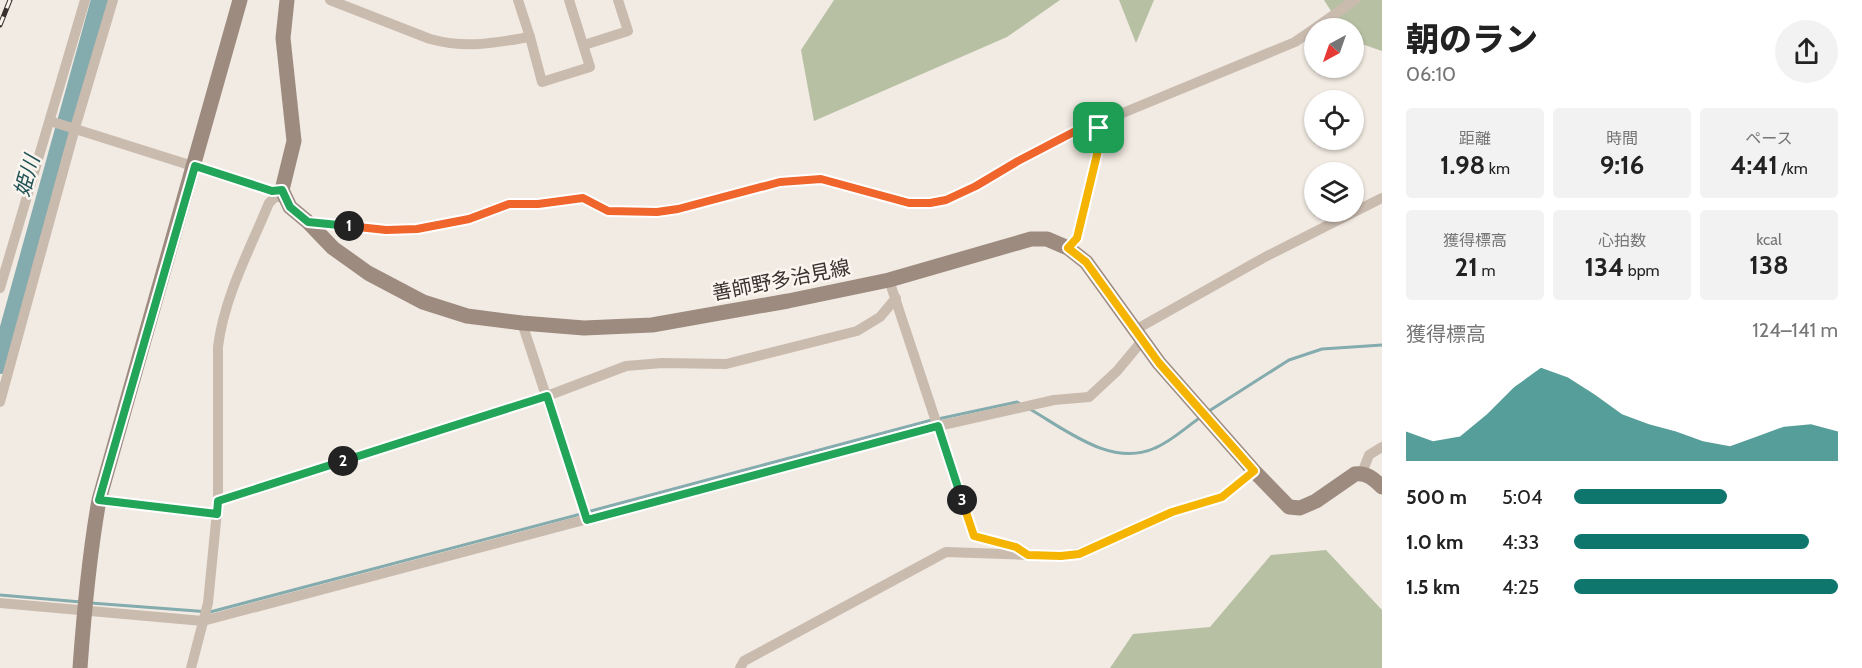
<!DOCTYPE html>
<html lang="ja">
<meta charset="utf-8">
<style>
body{margin:0;font-family:Cabin,"Noto Sans JP",sans-serif;background:#f2f2f2;color:#222;height:100vh;display:flex;flex-direction:column;font-size:22px;white-space:nowrap}
*{box-sizing:border-box;margin:0}
p{font-size:20px;color:#767676}
.icon{flex:none;width:33px;height:33px;fill:none;stroke:currentColor;stroke-width:2;stroke-linecap:round;stroke-linejoin:round}
.map{position:relative;flex:1;overflow:hidden}
.sheet{display:flex;flex-direction:column;background:#fff;width:480px}
.sheet>*{flex:none}
.needle{width:39px;rotate:220deg}
.fabs{position:absolute;left:1304px;top:18px;display:grid;gap:12px}
.fabs a{display:grid;place-items:center;width:60px;height:60px;border-radius:50%;background:#fff;box-shadow:0 2px 4px #0004;font-size:30px}
.pin{position:absolute;display:grid;place-items:center;width:51px;height:51px;color:#fff;margin:-26px;border-radius:12px;box-shadow:0 3px 9px #0006}
.km{position:absolute;width:30px;height:30px;margin:-15px;border-radius:50%;background:#222;color:#fff;font-size:16px;line-height:30px;text-align:center}
.round{display:grid;place-items:center;flex:none;width:63px;height:63px;border-radius:32px;background:#f2f2f2}
.summary{display:flex;align-items:center;justify-content:space-between;height:102px;padding:0 24px}
h1{font-size:33px;font-weight:800;line-height:45px}
.stats{display:grid;grid-template-columns:repeat(3,1fr);gap:9px;height:102px;padding:6px 24px}
.stats div{display:grid;align-content:center;border-radius:6px;background:#f2f2f2;text-align:center}
.stats b{font-size:26px;font-weight:800}
.stats small{font-size:16px;font-weight:400}
.stats p{font-size:16px}
.chart{height:168px;padding:12px 24px}
.chart p{display:flex;justify-content:space-between}
.chart svg{width:100%;height:108px;margin-top:6px;fill:#0f766e;opacity:.7}
ul{padding:0 24px;list-style:none;font-size:20px}
li{display:grid;grid-template-columns:96px 72px 1fr;align-items:center;height:45px}
li i{height:15px;border-radius:8px;background:#0f766e}
main{display:flex;flex:1;min-height:0}
.map>svg:first-child{display:block}
.green{fill:#b7c0a3}
.lines{fill:none;stroke-linecap:round;stroke-linejoin:round}
.stream{stroke:#84abad;stroke-width:3}
.river{stroke:#84abad;stroke-width:20}
.street{stroke:#cabbaf;stroke-width:10}
.secondary{stroke:#9d8b80;stroke-width:15}
.rail-casing{stroke:#39312d;stroke-width:5}
.rail{stroke:#faf5ef;stroke-width:3;stroke-dasharray:9;stroke-linecap:butt}
.split-1-casing{stroke:#fff;stroke-width:12}
.split-2-casing{stroke:#fff;stroke-width:12}
.split-3-casing{stroke:#fff;stroke-width:12}
.split-4-casing{stroke:#fff;stroke-width:12}
.split-1{stroke:#f0652b;stroke-width:8}
.split-2{stroke:#22a559;stroke-width:8}
.split-3{stroke:#22a559;stroke-width:8}
.split-4{stroke:#f5b400;stroke-width:8}
.labels{text-anchor:middle;stroke-width:5;stroke-linejoin:round;paint-order:stroke}
.street-label{font-size:20px;fill:#39312d;stroke:#faf5ef}
.water-label{font-size:21px;font-style:italic;fill:#255458;stroke:#faf5ef}
</style>
<main>
<div class="map">
<svg width="1382" height="668" viewBox="0 0 1382 668">
<rect width="100%" height="100%" fill="#f2ebe3"/>
<!-- green -->
<g class="green">
<path d="M834,0H1060L1007,37L814,121L801,50Z"/>
<path d="M1119,0H1154L1136,43Z"/>
<path d="M1324,0H1382V51L1353,41V28H1342Z"/>
<path d="M1326,550L1382,610V668H1110L1133,634L1210,627L1271,555Z"/>
</g>
<g class="lines">
<!-- stream -->
<g class="stream">
<path d="M1028,408C1065,429 1111,468 1155,448C1172,441 1186,427 1201,417"/>
<path d="M1209,411L1289,360L1322,349L1382,345"/>
<path d="M938,419L1017,402L1020,404"/>
<path d="M587,512L932,420"/>
<path d="M0,595L81,602"/>
<path d="M91,603L210,612L581,514"/>
</g>
<!-- river -->
<path class="river" d="M0,364L101,0"/>
<!-- street -->
<g class="street">
<path d="M330,0L430,39C468,49 492,43 530,37"/>
<path d="M518,0L530,37L542,82L590,67L569,0"/>
<path d="M1315,28L1355,0"/>
<path d="M584,45L628,31L618,0"/>
<path d="M50,121L272,191L282,190"/>
<path d="M1099,128L1113,117L1295,42L1314,29"/>
<path d="M308,222L386,230L417,229L469,219L509,204H538L583,198L608,211L657,212L678,209L780,182L821,179L909,203H930L946,200L976,186L1018,161L1089,124L1099,128"/>
<path d="M1068,248L1077,238L1100,143L1099,128"/>
<path d="M889,280L974,536L1016,547L1027,554"/>
<path d="M0,288L85,0"/>
<path d="M522,323L587,520"/>
<path d="M1135,330L1267,256L1382,198"/>
<path d="M0,402L75,128L113,0"/>
<path d="M1362,473L1369,455L1382,447"/>
<path d="M99,500L217,514"/>
<path d="M218,501L547,396L626,366L662,363L726,364L857,331L880,317L896,298"/>
<path d="M0,603L203,621L938,426L1054,400L1089,397L1117,371L1142,341"/>
<path d="M191,668L208,603L218,501V347C224,297 250,249 269,203L275,197H285"/>
<path d="M740,668L744,661L946,552L1061,556L1087,551L1172,512L1222,497L1254,471"/>
</g>
<!-- secondary -->
<g class="secondary">
<path d="M287,0L283,38L294,141L282,190L290,207L308,222L333,248L368,273L423,302L467,316L522,323L584,328L652,325L788,301L889,280L1031,239H1047L1068,248L1086,262L1159,363L1254,471L1289,507L1300,508L1316,501L1355,474C1366,472 1374,479 1382,487"/>
<path d="M80,668C84,612 89,556 99,500L240,0"/>
</g>
<!-- rail casing -->
<g class="rail-casing">
<path id="rail" d="M0,25L10,0"/>
</g>
<!-- rail -->
<use href="#rail" class="rail"/>
</g>
<g class="lines">
<!-- split-1 casing -->
<g class="split-1-casing">
<path id="split-1" d="M349,226L386,230L417,229L469,219L509,204H538L583,198L608,211L657,212L678,209L780,182L821,179L909,203H930L946,200L976,186L1018,161L1089,124L1099,128"/>
</g>
<!-- split-2 casing -->
<g class="split-2-casing">
<path id="split-2" d="M343,461L218,501L217,514L99,500L195,166L272,191L282,190L290,207L308,222L349,226"/>
</g>
<!-- split-3 casing -->
<g class="split-3-casing">
<path id="split-3" d="M343,461L547,396L587,520L938,426L962,500"/>
</g>
<!-- split-4 casing -->
<g class="split-4-casing">
<path id="split-4" d="M962,500L974,536L1016,547L1028,555L1061,556L1079,554L1172,512L1222,497L1254,471L1159,363L1086,262L1068,248L1077,238L1100,142L1099,128"/>
</g>
<!-- split-1 -->
<use href="#split-1" class="split-1"/>
<!-- split-2 -->
<use href="#split-2" class="split-2"/>
<!-- split-3 -->
<use href="#split-3" class="split-3"/>
<!-- split-4 -->
<use href="#split-4" class="split-4"/>
</g>
<g class="labels">
<!-- street labels -->
<g class="street-label">
<text transform="translate(781 280) rotate(-11)" y="7">善師野多治見線</text>
</g>
<!-- water labels -->
<g class="water-label">
<text transform="translate(27 176) rotate(-74)" y="7">姫川</text>
</g>
</g>
</svg>
<div class="fabs">
<a><svg class="needle" viewBox="-14 -14 28 28"><path d="M0-13l5 13h-10z" fill="#e53935"/><path d="M0 13l5-13h-10z" fill="#767676"/></svg></a>
<a><svg class="icon" aria-label="locate" viewBox="0 0 24 24"><circle cx="12" cy="12" r="6"/><path d="M12 2v4M12 18v4M2 12h4M18 12h4"/></svg></a>
<a><svg class="icon" aria-label="layers" viewBox="0 0 24 24"><path d="M12 4l9 5-9 5-9-5zM3 14l9 5 9-5"/></svg></a>
</div>
<div class="pin" style="left:1099px;top:128px;background:#1e9e55"><svg class="icon" aria-label="arrive" viewBox="0 0 24 24"><path d="M6 21V4h12l-3 4 3 4H6"/></svg></div>
<b class="km" style="left:349px;top:226px">1</b>
<b class="km" style="left:343px;top:461px">2</b>
<b class="km" style="left:962px;top:500px">3</b>
</div>
<section class="sheet">
<div class="summary"><div><h1>朝のラン</h1><p>06:10</p></div><a class="round"><svg class="icon" aria-label="share" viewBox="0 0 24 24"><path d="M12 15V3M7 8l5-5 5 5M5 13v7h14v-7"/></svg></a></div>
<div class="stats">
<div><p>距離</p><b>1.98<small> km</small></b></div>
<div><p>時間</p><b>9:16</b></div>
<div><p>ペース</p><b>4:41<small> /km</small></b></div>
</div>
<div class="stats">
<div><p>獲得標高</p><b>21<small> m</small></b></div>
<div><p>心拍数</p><b>134<small> bpm</small></b></div>
<div><p>kcal</p><b>138</b></div>
</div>
<div class="chart"><p><span>獲得標高</span>124–141 m</p>
<svg viewBox="0 0 160 44" preserveAspectRatio="none"><path d="M0 44V32L10 36L20 34L30 25L40 14L50 6L60 10L70 17L80 25L90 29L100 32L110 36L120 38L130 34L140 30L150 29L160 32V44z"/></svg>
</div>
<ul>
<li><b>500 m</b>5:04<i style="width:58%"></i></li>
<li><b>1.0 km</b>4:33<i style="width:89%"></i></li>
<li><b>1.5 km</b>4:25<i style="width:100%"></i></li>
</ul>
</section>
</main>
